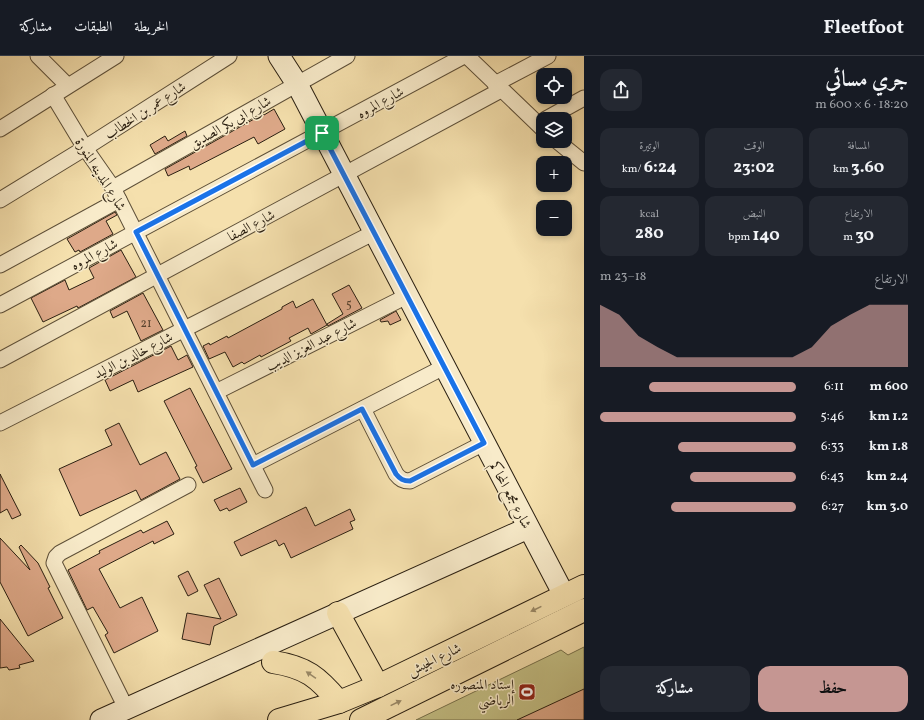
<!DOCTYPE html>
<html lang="ar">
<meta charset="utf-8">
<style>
body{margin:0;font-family:Vollkorn,Amiri,serif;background:#242831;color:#f1f3f6;direction:rtl;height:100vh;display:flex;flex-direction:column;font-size:15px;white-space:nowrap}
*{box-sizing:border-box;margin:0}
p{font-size:13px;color:#9ea1a6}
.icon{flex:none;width:22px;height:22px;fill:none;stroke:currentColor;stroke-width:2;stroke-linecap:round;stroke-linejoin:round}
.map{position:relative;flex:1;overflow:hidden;direction:ltr}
.panel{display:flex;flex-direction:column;background:#171b24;width:340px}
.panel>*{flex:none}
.controls{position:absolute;left:536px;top:12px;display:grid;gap:8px}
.controls a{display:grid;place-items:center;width:36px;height:36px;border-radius:8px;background:#171b24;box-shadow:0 2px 6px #0003;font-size:20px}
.pin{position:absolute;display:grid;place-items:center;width:34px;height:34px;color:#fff;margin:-17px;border-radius:8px;box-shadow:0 2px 6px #0006}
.round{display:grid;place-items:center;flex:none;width:42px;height:42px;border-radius:12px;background:#242831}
.headline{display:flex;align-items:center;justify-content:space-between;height:68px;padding:0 16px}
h1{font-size:22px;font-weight:700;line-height:30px}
.figures{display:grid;grid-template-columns:repeat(3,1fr);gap:6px;height:68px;padding:4px 16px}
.figures div{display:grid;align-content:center;border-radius:10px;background:#242831;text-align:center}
.figures b{font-size:17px;font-weight:700}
.figures small{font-size:11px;font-weight:400}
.figures p{font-size:11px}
.chart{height:112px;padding:8px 16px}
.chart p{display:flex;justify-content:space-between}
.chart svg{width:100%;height:72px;margin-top:4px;fill:#c59692;opacity:.7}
.cta{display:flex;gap:8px;margin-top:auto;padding:8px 16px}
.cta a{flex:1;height:46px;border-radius:12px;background:#c59692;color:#111;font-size:16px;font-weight:700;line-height:46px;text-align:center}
.cta a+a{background:#242831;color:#f1f3f6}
ul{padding:0 16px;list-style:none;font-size:13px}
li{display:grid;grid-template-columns:64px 48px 1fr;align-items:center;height:30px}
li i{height:10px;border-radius:5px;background:#c59692}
header{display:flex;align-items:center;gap:24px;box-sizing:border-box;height:56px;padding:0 20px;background:#171b24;border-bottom:1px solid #363941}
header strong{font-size:19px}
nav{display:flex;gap:22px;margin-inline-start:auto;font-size:14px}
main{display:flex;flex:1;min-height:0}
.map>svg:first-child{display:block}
.green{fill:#c4c085;stroke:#77704b}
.building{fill:#dea989;stroke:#2a1f11}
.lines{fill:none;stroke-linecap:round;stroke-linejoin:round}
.street-casing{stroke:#5d4f38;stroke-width:17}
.secondary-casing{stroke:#2a1f11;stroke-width:23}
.primary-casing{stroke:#2a1f11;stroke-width:24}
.street{stroke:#f8ebca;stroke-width:15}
.secondary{stroke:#f8ebca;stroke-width:21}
.primary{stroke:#f5e0ad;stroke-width:22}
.oneway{fill:#9a8967}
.route-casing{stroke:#fff;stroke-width:8}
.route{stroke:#1a73e8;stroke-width:5}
.labels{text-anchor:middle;stroke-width:3;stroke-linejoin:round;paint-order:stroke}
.number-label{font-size:12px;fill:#57422f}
.street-label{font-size:14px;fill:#2a1f11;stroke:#f8ebca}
.poi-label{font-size:14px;fill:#2a1f11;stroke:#f8ebca;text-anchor:end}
</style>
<header>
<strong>Fleetfoot</strong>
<nav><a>الخريطة</a><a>الطبقات</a><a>مشاركة</a></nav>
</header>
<main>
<section class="panel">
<div class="headline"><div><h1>جري مسائي</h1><p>18:20 · 6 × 600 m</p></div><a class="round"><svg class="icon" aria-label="share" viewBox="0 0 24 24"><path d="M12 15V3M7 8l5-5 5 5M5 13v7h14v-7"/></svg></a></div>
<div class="figures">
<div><p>المسافة</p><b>3.60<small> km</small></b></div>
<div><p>الوقت</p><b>23:02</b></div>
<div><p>الوتيرة</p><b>6:24<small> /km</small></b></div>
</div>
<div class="figures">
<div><p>الارتفاع</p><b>30<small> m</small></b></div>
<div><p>النبض</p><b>140<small> bpm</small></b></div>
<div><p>kcal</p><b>280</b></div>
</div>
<div class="chart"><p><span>الارتفاع</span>18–23 m</p>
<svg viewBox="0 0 160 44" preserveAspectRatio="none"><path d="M0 44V6L10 12L20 25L30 32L40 38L50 38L60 38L70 38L80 38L90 38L100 38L110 32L120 19L130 12L140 6L150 6L160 6V44z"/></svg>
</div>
<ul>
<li><b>600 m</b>6:11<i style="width:75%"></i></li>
<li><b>1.2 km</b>5:46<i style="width:100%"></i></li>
<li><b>1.8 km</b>6:33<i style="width:60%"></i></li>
<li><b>2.4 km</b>6:43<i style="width:54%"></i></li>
<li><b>3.0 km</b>6:27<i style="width:64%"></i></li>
</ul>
<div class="cta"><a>حفظ</a><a>مشاركة</a></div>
</section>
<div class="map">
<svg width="584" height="664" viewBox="0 0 584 664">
<rect width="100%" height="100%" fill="#f5e0ad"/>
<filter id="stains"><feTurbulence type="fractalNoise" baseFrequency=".005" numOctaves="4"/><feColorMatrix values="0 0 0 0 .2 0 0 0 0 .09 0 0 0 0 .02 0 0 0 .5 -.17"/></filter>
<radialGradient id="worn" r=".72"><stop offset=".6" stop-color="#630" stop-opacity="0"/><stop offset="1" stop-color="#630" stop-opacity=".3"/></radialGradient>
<!-- green -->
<path class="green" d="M584,591V664H416L561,594L568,599Z"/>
<!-- building -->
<g class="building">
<path d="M274,53L285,73L258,88L254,81L190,114L189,110L168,120L165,113L263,58L264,59Z"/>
<path d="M185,75L187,80L155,98L150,89L165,80L168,85Z"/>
<path d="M115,156L117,159L106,165L113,178L80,196L79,194L75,196L67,183Z"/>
<path d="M121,194L136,221L78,252L77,250L43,266L31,242L65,224L69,234L94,222L89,212Z"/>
<path d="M349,229L362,252L328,270L327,268L343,258L332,238Z"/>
<path d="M143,237L163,274L141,285L127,255L113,262L110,255Z"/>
<path d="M313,243L327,269L311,278L308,272L289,282L291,285L261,301L260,299L244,308L242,306L233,311L225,296L209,303L203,290L209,287L210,289L227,280L228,282L282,253V251L293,245L296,252Z"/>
<path d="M396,255L401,264L390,269L388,265L381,266L380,264Z"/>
<path d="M171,290L178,304L187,299L193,311L138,336L133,324L110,335L105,324Z"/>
<path d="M190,332L232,413L203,427L195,411L197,410L164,345Z"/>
<path d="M119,367L140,409L166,396L180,423L141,444L136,434L80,460L59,413L112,389L105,374Z"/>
<path d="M0,418L21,459L12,463L7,453L0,457Z"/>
<path d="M240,432L247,446L229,455L227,452L220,455L214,444Z"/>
<path d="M306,451L315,470L350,453L355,464L350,466L353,473L291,502L284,487L279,490L276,484L241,500L234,486Z"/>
<path d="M167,465L174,478L154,488L153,485L99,513L120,552L142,541L158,575L114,597L105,579L108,577L93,551L87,554L68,514L100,497L99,495L141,474L143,477Z"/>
<path d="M0,482L30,514L19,491L21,489L38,507L50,531L48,532L63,562L28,580L0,526Z"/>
<path d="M188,515L198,535L188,540L178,520Z"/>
<path d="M219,522L237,559L214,570L210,589L182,583L187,557L221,563L204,529Z"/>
<path d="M0,563L34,605L19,609L20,612L9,614L7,611L0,612Z"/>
<path d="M584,633V664H517Z"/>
</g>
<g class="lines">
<!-- street casing -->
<g class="street-casing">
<g id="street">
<path d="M38,0L67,29"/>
<path d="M467,0L543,73"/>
<path d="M495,28L548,0"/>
<path d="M53,39L85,92L113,132L265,434"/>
<path d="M546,63L584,42"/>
<path d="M0,73L116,0"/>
<path d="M557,85L584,107"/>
<path d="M113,132L347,0"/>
<path d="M0,144L85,92L229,0"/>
<path d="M0,209L119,144"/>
<path d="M0,249L464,0"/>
<path d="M0,304L501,34"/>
<path d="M216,336L407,240"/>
<path d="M363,353L396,418C400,423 403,425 410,425L484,387"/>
<path d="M0,367L373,177"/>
<path d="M253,409L444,311"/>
<path d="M126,652L54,507L56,501L60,497L188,429"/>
</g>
</g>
<!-- secondary casing -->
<g class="secondary-casing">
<g id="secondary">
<path d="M279,0L297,28L564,539"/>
<path d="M101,664L528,472"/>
</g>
</g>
<!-- primary casing -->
<g class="primary-casing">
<g id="primary">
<path d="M338,557L378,630"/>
<path d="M273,606C306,611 318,621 339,646"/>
<path d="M279,664L339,646L378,630L584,530"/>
<path d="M361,664L584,554"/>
</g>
</g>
<!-- street -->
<use href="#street" class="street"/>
<!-- secondary -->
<use href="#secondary" class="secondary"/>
<!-- primary -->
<use href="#primary" class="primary"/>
</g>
<!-- one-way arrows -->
<defs><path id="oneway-solid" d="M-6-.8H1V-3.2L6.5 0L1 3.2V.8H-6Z"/></defs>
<g class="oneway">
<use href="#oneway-solid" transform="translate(536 553) rotate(154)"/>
<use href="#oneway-solid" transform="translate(311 619) rotate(-146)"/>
<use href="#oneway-solid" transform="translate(396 647) rotate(-26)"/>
</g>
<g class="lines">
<!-- route casing -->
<g class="route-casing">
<path id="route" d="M322,77L484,387L410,425C403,425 400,423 396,418L362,353L253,409L136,176Z"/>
</g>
<!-- route -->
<use href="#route" class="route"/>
</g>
<!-- icons -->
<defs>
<g id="stadium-square" transform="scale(0.9)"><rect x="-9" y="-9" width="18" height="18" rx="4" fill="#8f2418" stroke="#f8ebca"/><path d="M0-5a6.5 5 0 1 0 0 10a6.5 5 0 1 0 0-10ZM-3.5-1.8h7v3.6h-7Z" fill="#fff"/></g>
</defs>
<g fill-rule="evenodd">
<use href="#stadium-square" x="527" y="636"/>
</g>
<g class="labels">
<!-- number labels -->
<g class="number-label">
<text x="349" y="252">5</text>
<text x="146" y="271">21</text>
</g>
<!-- street labels -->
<g class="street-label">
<text transform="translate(380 46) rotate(-29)" y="5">شارع المروه</text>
<text transform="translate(145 54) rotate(-33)" y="5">شارع عمر بن الخطاب</text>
<text transform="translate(230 66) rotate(-30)" y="5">شارع ابى بكر الصديق</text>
<text transform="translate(101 118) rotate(58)" y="5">شارع المدينه المنورة</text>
<text transform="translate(251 169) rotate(-28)" y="5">شارع الصفا</text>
<text transform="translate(94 198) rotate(-28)" y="5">شارع المروه</text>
<text transform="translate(311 288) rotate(-27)" y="5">شارع عبد العزيز الديب</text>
<text transform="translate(133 299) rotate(-27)" y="5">شارع خالد بن الوليد</text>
<text transform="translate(511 439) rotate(62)" y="5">شارع مجمع المحاكم</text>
<text transform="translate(434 603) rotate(-26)" y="5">شارع الجيش</text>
</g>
<!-- poi labels -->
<g class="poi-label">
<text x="514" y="633">إستاد المنصوره<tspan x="514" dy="16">الرياضي</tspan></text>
</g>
</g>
<rect width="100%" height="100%" filter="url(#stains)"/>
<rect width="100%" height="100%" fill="url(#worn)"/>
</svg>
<div class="controls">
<a><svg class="icon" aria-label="locate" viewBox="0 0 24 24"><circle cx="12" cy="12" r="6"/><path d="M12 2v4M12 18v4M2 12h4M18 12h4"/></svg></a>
<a><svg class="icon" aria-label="layers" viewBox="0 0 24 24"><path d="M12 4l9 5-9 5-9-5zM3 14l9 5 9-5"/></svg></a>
<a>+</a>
<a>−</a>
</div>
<div class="pin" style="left:322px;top:77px;background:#1e9e55"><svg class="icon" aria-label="arrive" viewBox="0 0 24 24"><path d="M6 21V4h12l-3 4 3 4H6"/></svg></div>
</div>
</main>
